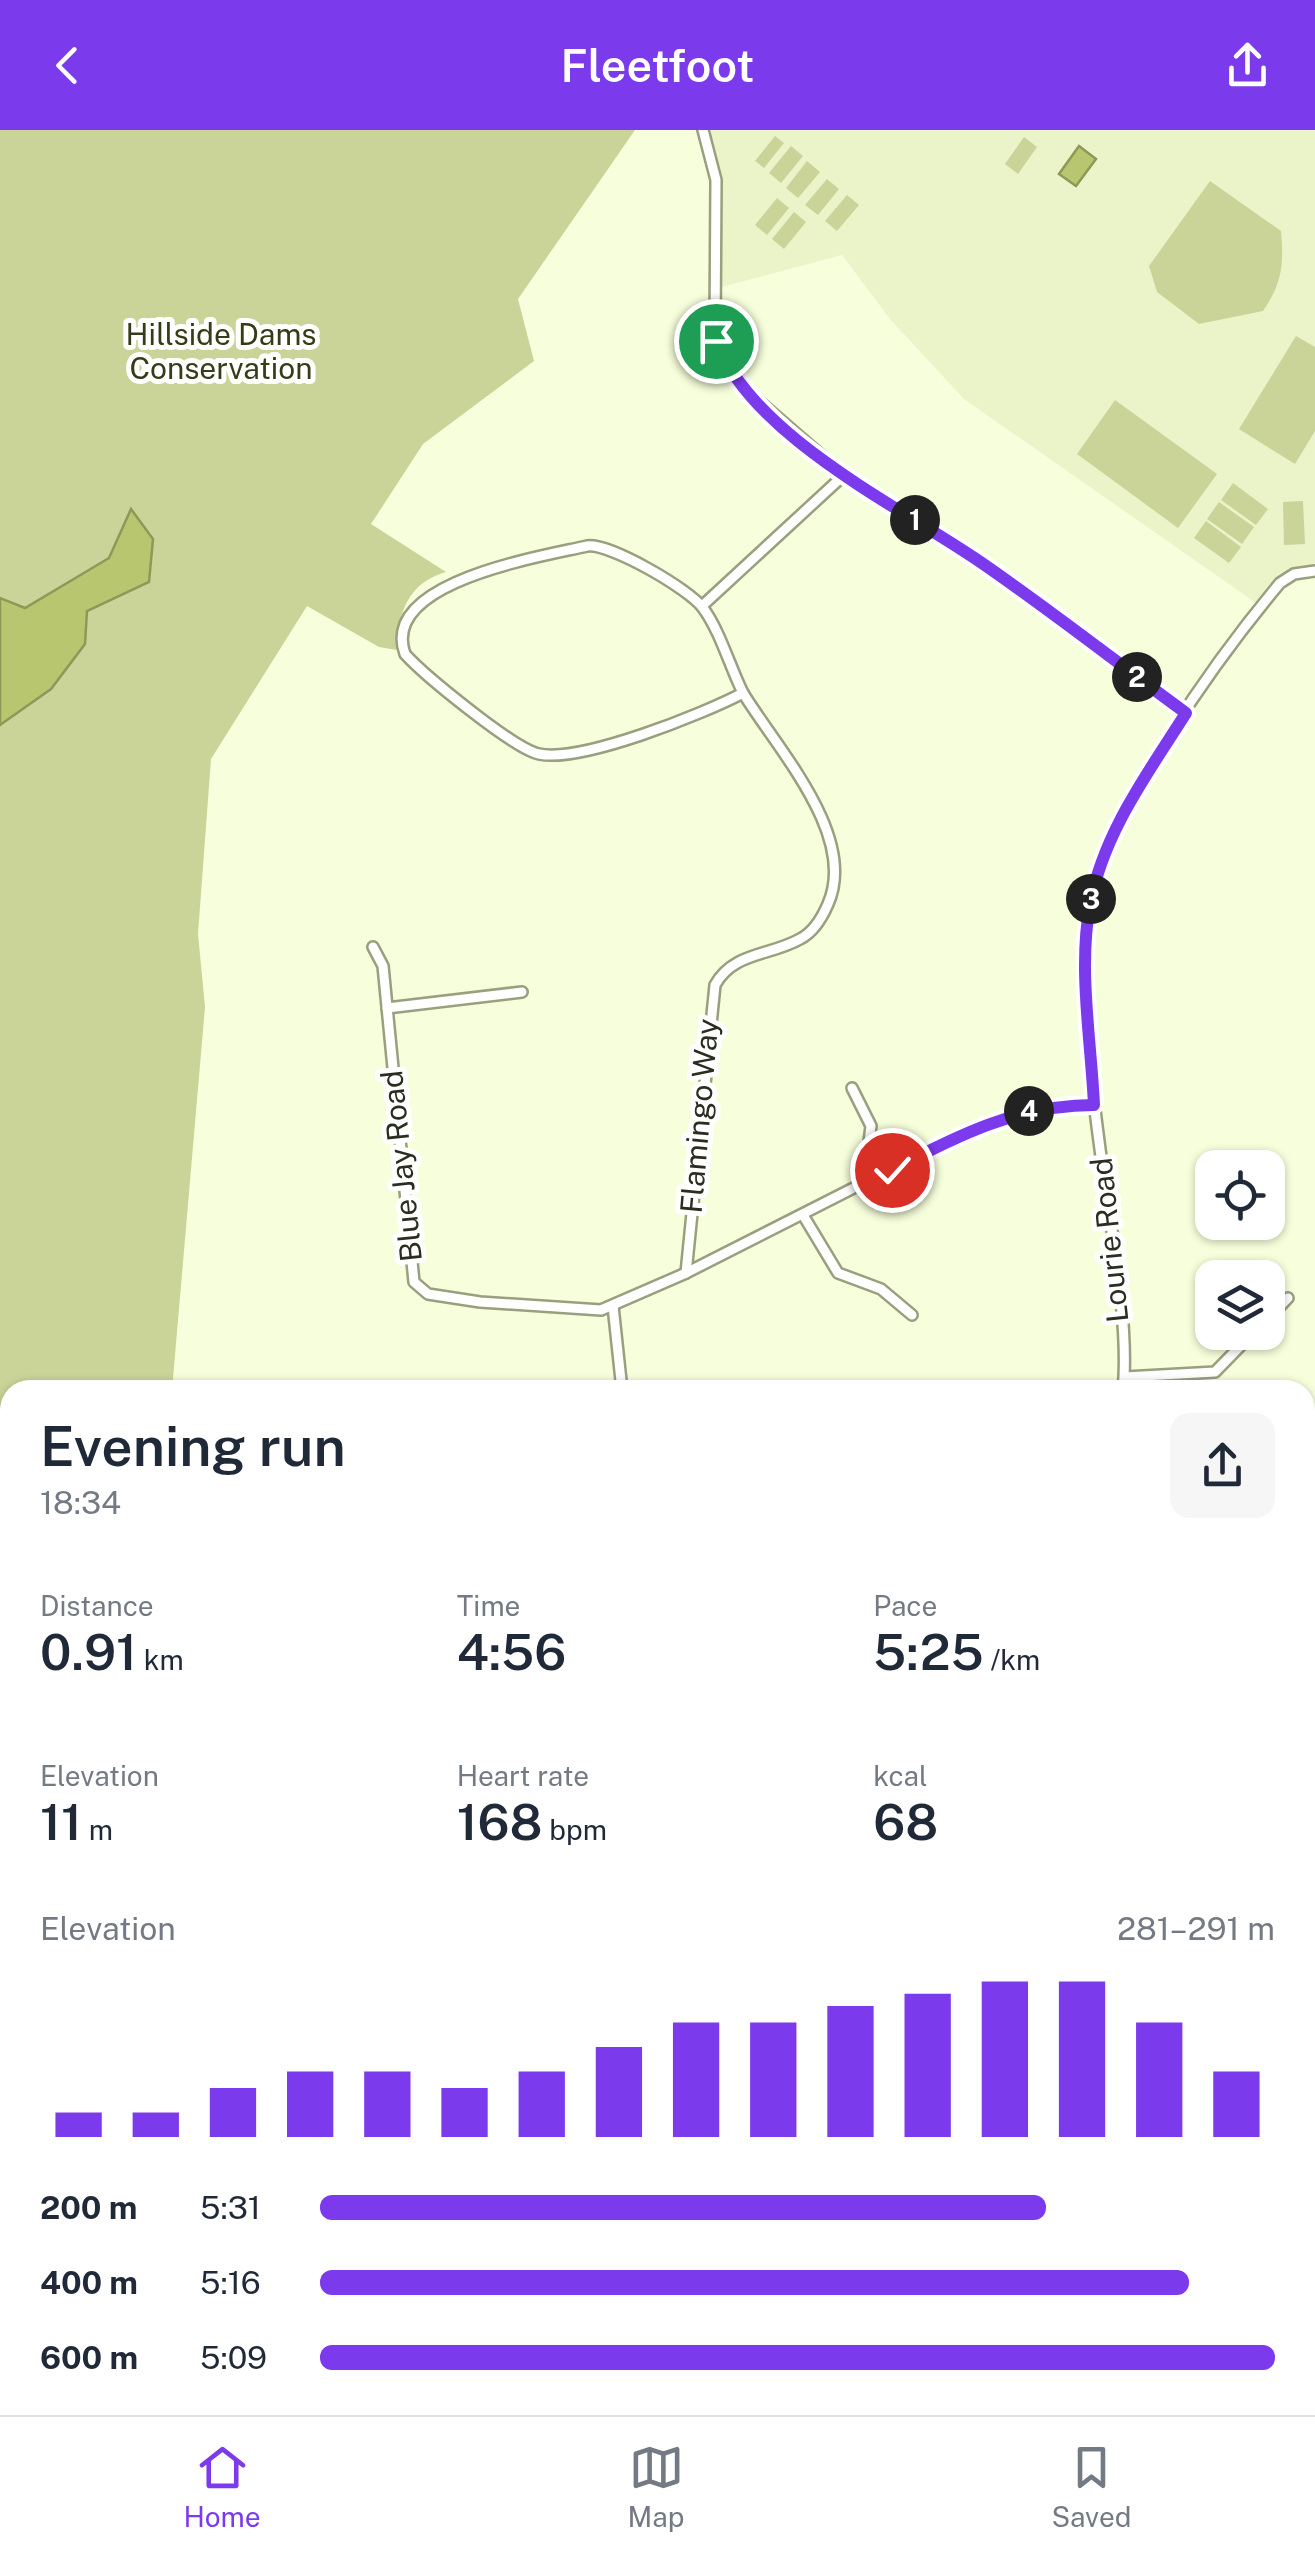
<!DOCTYPE html>
<meta charset="utf-8">
<style>
body{margin:0;font-family:"Public Sans",sans-serif;background:#f6f6f7;color:#1f2937;height:100vh;display:flex;flex-direction:column;font-size:38px;white-space:nowrap}
*{box-sizing:border-box;margin:0}
p{font-size:32px;color:#747a83}
.icon{flex:none;width:55px;height:55px;fill:none;stroke:currentColor;stroke-width:2;stroke-linecap:round;stroke-linejoin:round}
.map{position:relative;flex:1;overflow:hidden}
.drawer{position:absolute;left:0px;top:1250px;width:1315px;height:1035px;display:flex;flex-direction:column;background:#fff;border-radius:30px 30px 0 0;box-shadow:0 2px 8px #0004}
.drawer>*{flex:none}
.buttons{position:absolute;left:1195px;top:1020px;display:grid;gap:20px}
.buttons a{display:grid;place-items:center;width:90px;height:90px;border-radius:20px;background:#fff;box-shadow:0 2px 8px #0004;font-size:50px}
.pin{position:absolute;display:grid;place-items:center;width:85px;height:85px;color:#fff;margin:-42px;border:5px solid #fff;border-radius:50%;box-shadow:0 2px 10px #0007}
.km{position:absolute;width:50px;height:50px;margin:-25px;border-radius:50%;background:#222;color:#fff;font-size:28px;line-height:50px;text-align:center}
.round{display:grid;place-items:center;flex:none;width:105px;height:105px;border-radius:20px;background:#f6f6f7}
.head{display:flex;align-items:center;justify-content:space-between;height:170px;padding:0 40px}
h1{font-size:55px;font-weight:600;line-height:75px}
.stats{display:grid;grid-template-columns:repeat(3,1fr);gap:15px;height:170px;padding:10px 40px}
.stats div{display:grid;align-content:center}
.stats b{font-size:50px;font-weight:600}
.stats small{font-size:28px;font-weight:400}
.stats p{font-size:28px}
.chart{height:280px;padding:20px 40px}
.chart p{display:flex;justify-content:space-between}
.chart svg{width:100%;height:180px;margin-top:10px;stroke:#7c3aed;stroke-width:6}
ul{padding:0 40px;list-style:none;font-size:32px}
li{display:grid;grid-template-columns:160px 120px 1fr;align-items:center;height:75px}
li i{height:25px;border-radius:12px;background:#7c3aed}
header{display:flex;justify-content:space-between;align-items:center;height:130px;padding:0 40px;background:#7c3aed;color:#fff;font-size:45px;font-weight:600}
.menu{display:flex;justify-content:space-around;align-items:center;height:140px;border-top:2px solid #e0e1e3;background:#fff;font-size:28px;color:#747a83}
.menu a{display:grid;justify-items:center;gap:5px}
.menu .current{color:#7c3aed}
.map>svg:first-child{display:block}
.built{fill:#ebf3c9}
.green{fill:#cad499}
.water{fill:#b9c670;stroke:#8e9858;stroke-width:2.5}
.lines{fill:none;stroke-linecap:round;stroke-linejoin:round}
.minor-casing{stroke:#999f7f;stroke-width:14}
.minor{stroke:#fff;stroke-width:9}
.route-casing{stroke:#fff;stroke-width:20}
.route{stroke:#7c3aed;stroke-width:12}
.labels{text-anchor:middle;stroke-width:10;stroke-linejoin:round;paint-order:stroke}
.park-label{font-size:30px;fill:#363c17;stroke:#fff}
.street-label{font-size:30px;fill:#2a2d1f;stroke:#fff}
</style>
<header><svg class="icon" aria-label="back" viewBox="0 0 24 24"><path d="M15 5l-7 7 7 7"/></svg>Fleetfoot<svg class="icon" aria-label="share" viewBox="0 0 24 24"><path d="M12 15V3M7 8l5-5 5 5M5 13v7h14v-7"/></svg></header>
<div class="map">
<svg width="1315" height="2285" viewBox="0 0 1315 2285">
<rect width="100%" height="100%" fill="#f7fedb"/>
<!-- built -->
<path class="built" d="M704,0H1315V433L1280,447L1259,475L964,269L890,189L842,125L714,159L718,77Z"/>
<!-- green -->
<g class="green">
<path d="M0,0H635L518,169L534,231L423,314L371,394L446,442C411,452 401,477 396,511L400,516L397,520L379,517L307,476L211,629L198,804L205,877L172,1260H10V2275H117L120,2285H0Z"/>
<path d="M775,6L784,13L764,38L755,31Z"/>
<path d="M1024,7L1037,17L1018,44L1005,34Z"/>
<path d="M791,16L803,26L781,53L769,43Z"/>
<path d="M807,31L820,42L798,68L786,58Z"/>
<path d="M827,49L839,59L818,85L805,75Z"/>
<path d="M1210,51L1281,101C1284,135 1282,153 1263,181L1199,194L1157,162L1149,136Z"/>
<path d="M847,65L859,75L837,101L825,91Z"/>
<path d="M777,68L789,78L767,105L755,95Z"/>
<path d="M794,82L806,92L784,119L772,109Z"/>
<path d="M1296,206L1315,217V301L1295,334L1239,299Z"/>
<path d="M1115,270L1217,344L1178,398L1077,324Z"/>
<path d="M1233,353L1268,379L1256,395L1221,370Z"/>
<path d="M1303,371L1305,414L1284,415L1283,372Z"/>
<path d="M1219,372L1254,397L1242,414L1207,389Z"/>
<path d="M1206,391L1241,417L1229,433L1194,408Z"/>
</g>
<!-- water -->
<g class="water">
<path d="M1079,16L1096,29L1076,56L1059,44Z"/>
<path d="M131,379L153,409L149,452L87,481L85,514L51,559L0,595V468L25,478L109,428Z"/>
</g>
<g class="lines">
<!-- minor casing -->
<g class="minor-casing">
<g id="minor">
<path d="M703,0L716,50L715,203L727,234L745,259L844,345L977,430L1186,583"/>
<path d="M587,416C610,413 689,459 703,478C720,501 730,537 743,563C703,584 581,633 539,624C514,619 424,545 405,524C379,452 540,427 587,416Z"/>
<path d="M702,476L844,345"/>
<path d="M373,817L383,836L414,1152L428,1164L480,1172L601,1180L686,1143L962,1003L1022,982L1094,975"/>
<path d="M387,878L522,862"/>
<path d="M852,958L871,996L868,1020L893,1040"/>
<path d="M803,1085L838,1143L881,1159L912,1185"/>
<path d="M686,1143L715,855C733,822 770,826 800,809C814,802 822,788 828,774C858,706 778,620 743,563"/>
<path d="M613,1176L622,1260"/>
<path d="M1268,1189L1288,1168"/>
<path d="M1125,1247L1215,1242L1254,1202"/>
<path d="M1123,1260C1130,1192 1109,1088 1100,1019C1091,953 1079,842 1089,777C1105,684 1218,527 1280,453L1294,444L1315,441"/>
<path d="M1305,1781L1315,1785"/>
<path d="M1305,2020L1315,2022"/>
<path d="M133,2275L134,2285"/>
<path d="M697,2275L729,2285"/>
<path d="M324,2285L326,2275"/>
<path d="M515,2285L516,2275"/>
<path d="M1001,2285L1003,2275"/>
</g>
</g>
<!-- minor -->
<use href="#minor" class="minor"/>
</g>
<g class="lines">
<!-- route casing -->
<g class="route-casing">
<path id="route" d="M716,211C753,306 895,374 976,429C1048,478 1116,532 1186,583C1148,643 1103,703 1090,775C1078,838 1091,910 1094,975C1018,975 958,1005 892,1040"/>
</g>
<!-- route -->
<use href="#route" class="route"/>
</g>
<g class="labels">
<!-- park labels -->
<g class="park-label">
<text x="221" y="215">Hillside Dams<tspan x="221" dy="34">Conservation</tspan></text>
</g>
<!-- street labels -->
<g class="street-label">
<text transform="translate(700 986) rotate(-85)" y="10">Flamingo Way</text>
<text transform="translate(402 1036) rotate(-96)" y="10">Blue Jay Road</text>
<text transform="translate(1110 1110) rotate(-96)" y="10">Lourie Road</text>
</g>
</g>
</svg>
<div class="buttons">
<a><svg class="icon" aria-label="locate" viewBox="0 0 24 24"><circle cx="12" cy="12" r="6"/><path d="M12 2v4M12 18v4M2 12h4M18 12h4"/></svg></a>
<a><svg class="icon" aria-label="layers" viewBox="0 0 24 24"><path d="M12 4l9 5-9 5-9-5zM3 14l9 5 9-5"/></svg></a>
</div>
<div class="pin" style="left:716px;top:211px;background:#1e9e55"><svg class="icon" aria-label="arrive" viewBox="0 0 24 24"><path d="M6 21V4h12l-3 4 3 4H6"/></svg></div>
<div class="pin" style="left:892px;top:1040px;background:#d93025"><svg class="icon" aria-label="check" viewBox="0 0 24 24"><path d="M5 12l5 5 9-10"/></svg></div>
<b class="km" style="left:915px;top:390px">1</b>
<b class="km" style="left:1137px;top:547px">2</b>
<b class="km" style="left:1091px;top:769px">3</b>
<b class="km" style="left:1029px;top:981px">4</b>
<section class="drawer">
<div class="head"><div><h1>Evening run</h1><p>18:34</p></div><a class="round"><svg class="icon" aria-label="share" viewBox="0 0 24 24"><path d="M12 15V3M7 8l5-5 5 5M5 13v7h14v-7"/></svg></a></div>
<div class="stats">
<div><p>Distance</p><b>0.91<small> km</small></b></div>
<div><p>Time</p><b>4:56</b></div>
<div><p>Pace</p><b>5:25<small> /km</small></b></div>
</div>
<div class="stats">
<div><p>Elevation</p><b>11<small> m</small></b></div>
<div><p>Heart rate</p><b>168<small> bpm</small></b></div>
<div><p>kcal</p><b>68</b></div>
</div>
<div class="chart"><p><span>Elevation</span>281–291 m</p>
<svg viewBox="0 0 160 44" preserveAspectRatio="none"><path d="M5 44V38M15 44V38M25 44V32M35 44V28M45 44V28M55 44V32M65 44V28M75 44V22M85 44V16M95 44V16M105 44V12M115 44V9M125 44V6M135 44V6M145 44V16M155 44V28"/></svg>
</div>
<ul>
<li><b>200 m</b>5:31<i style="width:76%"></i></li>
<li><b>400 m</b>5:16<i style="width:91%"></i></li>
<li><b>600 m</b>5:09<i style="width:100%"></i></li>
</ul>
</section>
</div>
<nav class="menu">
<a class="current"><svg class="icon" aria-label="home" viewBox="0 0 24 24"><path d="M3 11l9-7 9 7M6 9v11h12V9"/></svg>Home</a>
<a><svg class="icon" aria-label="map" viewBox="0 0 24 24"><path d="M3 6l6-2 6 2 6-2v14l-6 2-6-2-6 2zM9 4v14M15 6v14"/></svg>Map</a>
<a><svg class="icon" aria-label="saved" viewBox="0 0 24 24"><path d="M7 4h10v16l-5-4-5 4z"/></svg>Saved</a>
</nav>
